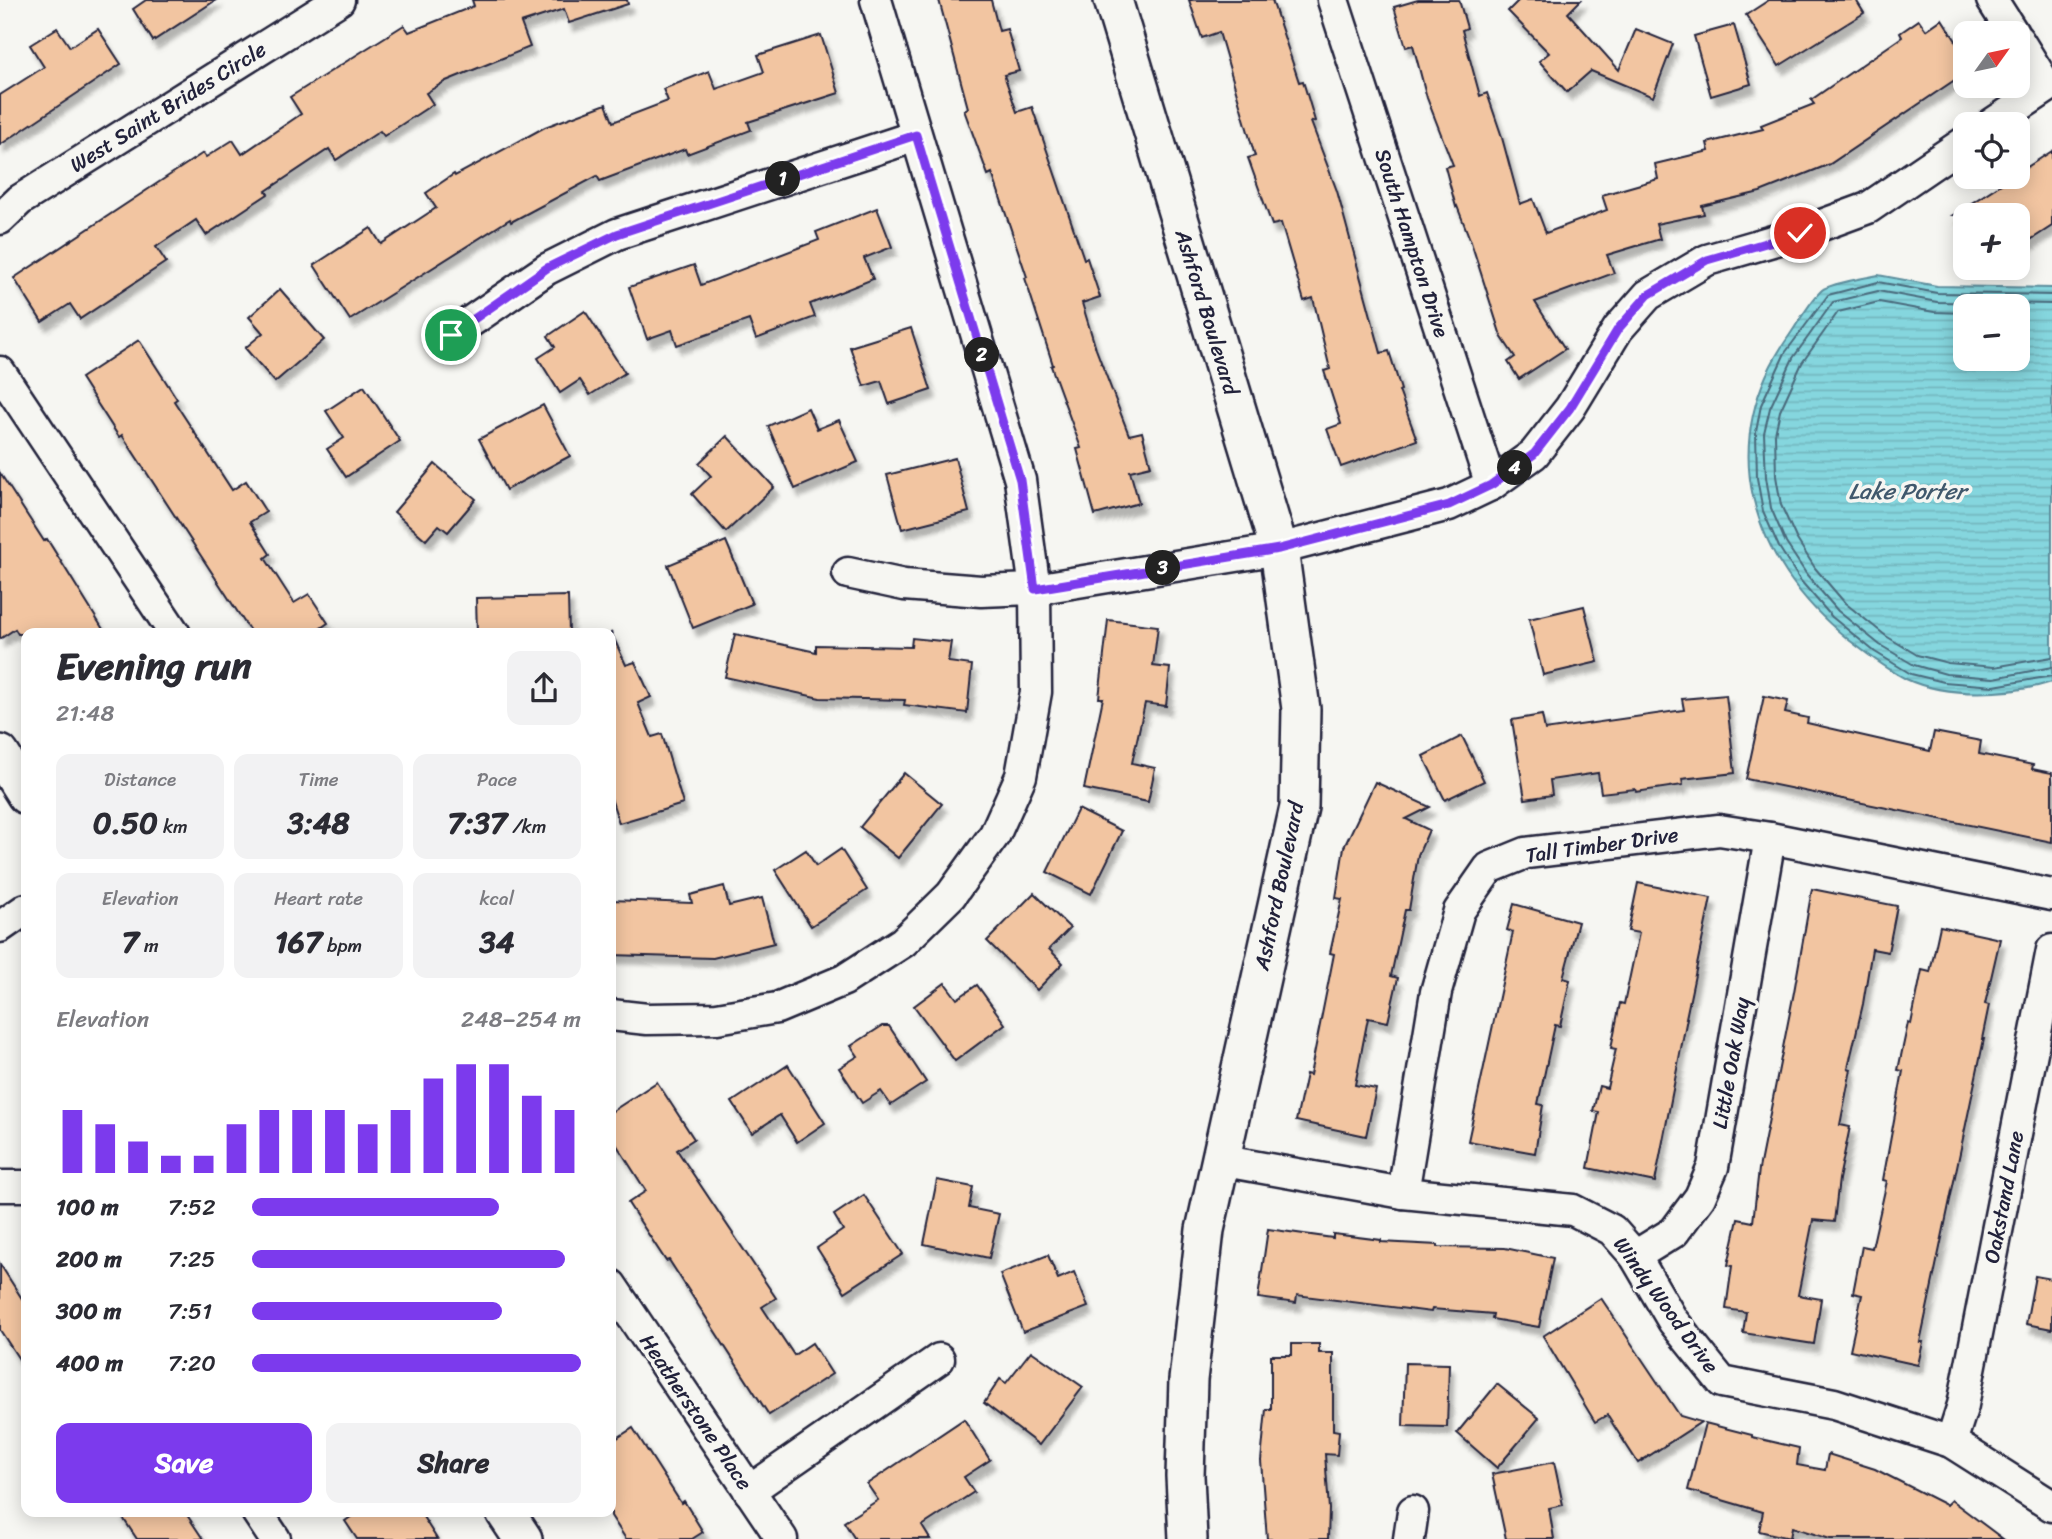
<!DOCTYPE html>
<meta charset="utf-8">
<style>
body{margin:0;font-family:Sriracha,sans-serif;background:#f2f2f3;color:#2b2b33;height:100vh;display:flex;flex-direction:column;font-size:26px;white-space:nowrap}
*{box-sizing:border-box;margin:0}
p{font-size:23px;color:#7c7c81}
.icon{flex:none;width:38px;height:38px;fill:none;stroke:currentColor;stroke-width:2;stroke-linecap:round;stroke-linejoin:round}
.map{position:relative;flex:1;overflow:hidden}
.sheet{position:absolute;left:21px;top:628px;width:595px;height:889px;display:flex;flex-direction:column;background:#fff;border-radius:14px;box-shadow:0 4px 18px #0003}
.sheet>*{flex:none}
.needle{width:46px;rotate:57deg}
.buttons{position:absolute;left:1953px;top:21px;display:grid;gap:14px}
.buttons a{display:grid;place-items:center;width:77px;height:77px;border-radius:14px;background:#fff;box-shadow:0 4px 18px #0003;font-size:35px}
.pin{position:absolute;display:grid;place-items:center;width:60px;height:60px;color:#fff;margin:-30px;border:4px solid #fff;border-radius:50%;box-shadow:0 2px 7px #0007}
.km{position:absolute;width:35px;height:35px;margin:-18px;border-radius:50%;background:#222;color:#fff;font-size:19px;line-height:35px;text-align:center}
.round{display:grid;place-items:center;flex:none;width:74px;height:74px;border-radius:14px;background:#f2f2f3}
.summary{display:flex;align-items:center;justify-content:space-between;height:119px;padding:0 35px}
h1{font-size:38px;font-weight:700;line-height:52px}
.metrics{display:grid;grid-template-columns:repeat(3,1fr);gap:10px;height:119px;padding:7px 35px}
.metrics div{display:grid;align-content:center;border-radius:14px;background:#f2f2f3;text-align:center}
.metrics b{font-size:30px;font-weight:700}
.metrics small{font-size:19px;font-weight:400}
.metrics p{font-size:19px}
.chart{height:196px;padding:14px 35px}
.chart p{display:flex;justify-content:space-between}
.chart svg{width:100%;height:126px;margin-top:7px;stroke:#7c3aed;stroke-width:6}
.button{display:flex;gap:14px;margin-top:auto;padding:14px 35px}
.button a{flex:1;height:80px;border-radius:14px;background:#7c3aed;color:#fff;font-size:28px;font-weight:700;line-height:80px;text-align:center}
.button a+a{background:#f2f2f3;color:#2b2b33}
ul{padding:0 35px;list-style:none;font-size:23px}
li{display:grid;grid-template-columns:112px 84px 1fr;align-items:center;height:52px}
li i{height:18px;border-radius:9px;background:#7c3aed}
.map>svg:first-child{display:block}
.water{fill:url(#water-rules);stroke:#5d8e9d;stroke-width:2;fill-rule:evenodd}
.lines{fill:none;stroke-linecap:round;stroke-linejoin:round}
.shore{stroke:#4a6a7c;stroke-width:2}
.building{fill:#f2c5a1;stroke:#22223b;stroke-width:2;filter:url(#shadow)}
.minor-casing{stroke:#22223b;stroke-width:35}
.tertiary-casing{stroke:#22223b;stroke-width:42}
.minor{stroke:#f6f6f2;stroke-width:30}
.tertiary{stroke:#f6f6f2;stroke-width:37}
.route-casing{stroke:#fff;stroke-width:14}
.route{stroke:#7c3aed;stroke-width:9}
.labels{text-anchor:middle;stroke-width:7;stroke-linejoin:round;paint-order:stroke}
.street-label{font-size:21px;fill:#22223b;stroke:#f6f6f2}
.water-label{font-size:23px;font-style:italic;fill:#40586c;stroke:#f6f6f2}
</style>
<div class="map">
<svg width="2052" height="1539" viewBox="0 0 2052 1539">
<defs>
<pattern id="water-rules" width="6" height="5" patternUnits="userSpaceOnUse" patternTransform="scale(1.75)"><rect width="6" height="5" fill="#85d6de"/><path d="M0 2.5h6" fill="none" stroke="#73b7bf"/></pattern>
<filter id="shadow"><feDropShadow dx="4.5" dy="8" stdDeviation="2" flood-color="#0004"/></filter>
</defs>
<rect width="100%" height="100%" fill="#f6f6f2"/>
<filter id="ink" filterUnits="userSpaceOnUse"><feTurbulence type="fractalNoise" baseFrequency=".0143" numOctaves="2"/><feDisplacementMap in="SourceGraphic" scale="14" xChannelSelector="R" yChannelSelector="G"/><feConvolveMatrix kernelMatrix="1 2 1 2 8 2 1 2 1" color-interpolation-filters="sRGB"/></filter>
<g filter="url(#ink)">
<!-- water -->
<path class="water" d="M1878,275L1937,286L2052,288V682C2011,695 1946,698 1906,679C1886,669 1867,654 1849,640C1750,561 1712,442 1791,333C1800,320 1810,301 1822,290C1830,283 1865,278 1878,275ZM1965,306H2018V359H1965Z"/>
<g class="lines">
<!-- shore -->
<g class="shore">
<path d="M2052,295L1937,293L1878,282L1828,295L1785,353L1761,405L1756,432L1757,478L1763,511L1779,547L1800,580L1832,617L1875,652L1911,674L1944,682L1994,686L2052,676"/>
<path d="M2052,304L1937,302L1878,291L1833,302L1793,358L1770,408L1764,433L1766,477L1771,508L1786,543L1807,575L1838,611L1880,645L1914,665L1946,674L1994,678L2052,667"/>
<path d="M1965,313L1934,312L1879,302L1838,312L1802,363L1780,411L1775,434L1776,476L1781,505L1796,538L1815,568L1845,603L1886,636L1917,655L1948,663L1994,667L2052,657"/>
</g>
</g>
<!-- building -->
<g class="building">
<path d="M146,0H216L153,41L133,9Z"/>
<path d="M472,0H627L628,4L569,23L564,9L521,23L530,47L446,81L426,93L433,104L384,136L380,131L336,160L329,149L266,191L268,194L206,235L196,220L156,247L166,262L80,319L70,304L42,322L14,278L203,153L206,157L233,140L242,154L301,114L290,97L404,25L409,32L474,6Z"/>
<path d="M939,0H991L999,31L1007,29L1019,71L1004,75L1017,112L1032,107L1084,259L1087,258L1100,297L1082,303L1096,349L1129,435L1142,432L1151,466L1130,471L1139,503L1095,515L1077,449L1081,448L1051,366L1053,365L1025,278L1027,277L992,173L988,175L964,110L968,108Z"/>
<path d="M1189,0H1272L1299,82L1303,81L1315,121L1311,122L1337,191L1381,353L1389,351L1401,390L1399,391L1417,440L1341,467L1327,429L1341,424L1324,371L1330,369L1313,298L1304,301L1281,223L1272,225L1248,158L1255,156L1219,32L1202,38Z"/>
<path d="M1418,0H1459L1467,28L1462,30L1480,96L1487,93L1501,134L1520,204L1533,199L1546,233L1607,210L1602,195L1658,179L1655,164L1709,151L1707,143L1763,129L1761,125L1814,104L1811,100L1902,37L1900,33L1919,20L1926,30L1942,19L1965,55V73L1830,164L1760,192L1702,206L1704,214L1656,224L1660,239L1607,255L1614,273L1535,302L1565,349L1519,379L1508,362L1515,357L1501,336L1471,242L1457,206L1456,207L1445,167L1453,165L1427,98L1413,45L1406,47L1394,7Z"/>
<path d="M1519,0H1581L1568,13L1619,70L1636,29L1673,44L1653,97L1591,71L1567,92L1539,61L1549,53L1508,11Z"/>
<path d="M1769,0H1856L1864,13L1779,66L1746,15Z"/>
<path d="M1734,25L1751,84L1711,96L1694,36Z"/>
<path d="M57,28L70,47L98,29L121,64L0,145V95L44,67L30,45Z"/>
<path d="M821,35L839,93L748,122L751,130L687,154L685,149L600,181L597,176L511,222L510,219L350,320L314,265L371,228L381,244L436,208L426,193L454,174L455,176L545,127L606,104L613,122L668,101L663,89L709,71L716,89L764,72L758,55Z"/>
<path d="M2052,151V226L2018,248V215H1953L2012,177H2018V173Z"/>
<path d="M877,208L892,247L864,258L873,279L810,304L815,317L756,339L749,320L677,345L672,330L647,339L629,287L694,265L701,285L819,240L816,232Z"/>
<path d="M280,289L324,340L275,382L245,348L263,333L249,317Z"/>
<path d="M585,311L625,373L590,395L580,380L560,393L538,358L555,347L548,336Z"/>
<path d="M911,328L931,390L889,404L881,381L864,386L850,347Z"/>
<path d="M139,340L177,399L174,401L232,490L246,481L266,512L250,522L270,554L265,558L294,603L309,594L328,623L312,634H252L122,435L119,437L81,378Z"/>
<path d="M364,386L400,441L346,477L327,449L344,438L326,411Z"/>
<path d="M543,405L570,456L506,490L479,439Z"/>
<path d="M808,408L817,429L839,420L858,462L795,489L768,426Z"/>
<path d="M727,436L774,487L726,532L692,494L711,476L699,463Z"/>
<path d="M955,458L969,512L902,529L887,475Z"/>
<path d="M435,464L476,499L448,532L439,525L426,540L394,512Z"/>
<path d="M0,473L44,541L47,539L106,634H18L15,629L0,639Z"/>
<path d="M726,541L752,604L693,628L668,565Z"/>
<path d="M568,596L569,634H477L476,598Z"/>
<path d="M1584,606L1598,662L1543,675L1529,619Z"/>
<path d="M1108,620L1158,626L1153,666L1170,668L1166,706L1145,703L1132,763L1155,768L1148,802L1084,789L1103,698H1099Z"/>
<path d="M611,632L626,665L635,662L651,697L638,703L652,737L662,734L683,804L619,823L611,798Z"/>
<path d="M735,634L816,652V645L911,647L912,638L951,642L948,662L972,665L967,713L904,705L905,700L820,698L725,677Z"/>
<path d="M1726,695L1735,773L1682,779L1683,785L1636,792L1635,789L1601,793L1598,773L1550,780L1552,795L1525,799L1512,720L1542,715L1545,730L1684,710L1682,699Z"/>
<path d="M1764,696L1788,701L1785,713L1808,718L1807,723L1930,751L1934,732L1981,741L1979,754L2033,765L2032,769L2052,773V842L1746,779Z"/>
<path d="M1462,736L1484,781L1445,800L1423,756Z"/>
<path d="M904,773L942,804L898,858L860,827Z"/>
<path d="M1375,782L1430,807L1406,819L1429,830L1418,855L1409,910H1405L1391,976L1398,978L1388,1022L1368,1018L1355,1085L1376,1089L1366,1136L1296,1121L1306,1074L1310,1075L1334,954L1330,953L1342,899L1336,898L1344,847Z"/>
<path d="M1078,809L1122,831L1091,894L1047,872Z"/>
<path d="M841,849L867,890L811,926L775,870L806,850L816,866Z"/>
<path d="M1638,883L1711,898L1686,1018H1687L1655,1182L1588,1168L1599,1112L1593,1111L1599,1086L1607,1088L1616,1049L1611,1048L1620,1003L1624,1004L1639,933L1628,931Z"/>
<path d="M724,886L729,906L762,898L774,943L713,958L611,955V900L692,903L690,895Z"/>
<path d="M1812,889L1897,906L1888,952L1872,949L1863,1004L1848,1068L1851,1069L1840,1125L1850,1127L1839,1179L1834,1222L1813,1220L1798,1295L1821,1299L1814,1344L1743,1333L1746,1312L1726,1309L1732,1266L1728,1265L1738,1219L1753,1222L1759,1169L1794,992Z"/>
<path d="M1034,893L1070,928L1049,949L1063,963L1037,990L987,941Z"/>
<path d="M1514,904L1578,922L1563,978L1570,980L1560,1026L1555,1025L1538,1104L1543,1105L1535,1153L1468,1141L1513,932L1507,930Z"/>
<path d="M1940,926L2000,939L1985,1004L1989,1005L1982,1039H1984L1920,1342H1923L1918,1365L1850,1350L1862,1295L1853,1293L1862,1246L1872,1248L1887,1181L1883,1180L1903,1071L1898,1070L1908,1023L1911,1024L1922,970L1930,972Z"/>
<path d="M945,983L957,999L977,985L1005,1024L955,1061L914,1006Z"/>
<path d="M882,1026H889L926,1082L891,1105L881,1091L862,1103L839,1068L858,1056L851,1046Z"/>
<path d="M788,1065L825,1123L797,1142L780,1115L752,1133L732,1102Z"/>
<path d="M657,1082L694,1139L677,1150L776,1298L762,1307L794,1355L812,1343L832,1374L769,1415L669,1260L666,1261L628,1203L646,1191L611,1136V1112Z"/>
<path d="M937,1180L973,1187L969,1208L999,1214L989,1258L924,1244Z"/>
<path d="M864,1195L903,1254L845,1292L817,1248L843,1230L834,1215Z"/>
<path d="M1268,1229L1333,1238V1234L1381,1240V1242L1438,1245V1247L1505,1248L1553,1258L1539,1327L1492,1319L1493,1314L1432,1309L1431,1312L1297,1295L1296,1303L1258,1298Z"/>
<path d="M1048,1255L1058,1279L1074,1272L1088,1307L1023,1332L1000,1274Z"/>
<path d="M0,1264L26,1305V1370L0,1330Z"/>
<path d="M2035,1276L2052,1279V1329L2026,1324Z"/>
<path d="M1601,1298L1680,1416L1701,1422L1638,1463L1607,1415L1595,1422L1543,1336Z"/>
<path d="M1292,1344H1319V1353H1333V1430L1339,1431L1337,1455L1325,1454L1329,1509L1328,1539H1267L1261,1461L1266,1409H1271V1355H1292Z"/>
<path d="M1031,1351L1083,1387L1039,1445L984,1403L1000,1379L1006,1383Z"/>
<path d="M1405,1363L1449,1364L1447,1427L1403,1426Z"/>
<path d="M1497,1384L1539,1418L1497,1468L1457,1433Z"/>
<path d="M964,1419L990,1460L964,1477L974,1492L922,1526L930,1539H855L844,1522L878,1500L867,1484Z"/>
<path d="M1705,1423L1752,1435V1437L1799,1448L1797,1465L1825,1470L1828,1454L1875,1469L1946,1505L1951,1500L2003,1539H1830L1792,1527L1790,1538L1759,1531L1763,1512L1688,1490Z"/>
<path d="M633,1428L681,1503L684,1501L703,1532L692,1539H626L611,1516V1442Z"/>
<path d="M1554,1462L1563,1505L1549,1508L1554,1539H1506L1492,1474Z"/>
<path d="M119,1512H185L203,1539H137Z"/>
<path d="M358,1512H420L437,1539H357L345,1521Z"/>
</g>
<g class="lines">
<!-- minor casing -->
<g class="minor-casing">
<g id="minor">
<path d="M1333,0L1491,485"/>
<path d="M1992,0L2013,33"/>
<path d="M2018,40L2047,87"/>
<path d="M1992,124L2052,84"/>
<path d="M0,219L20,200L339,0"/>
<path d="M451,335L547,269L617,234L916,136"/>
<path d="M0,372L175,634"/>
<path d="M848,573L904,585L981,591L1035,589L1279,549L1449,505L1491,485L1534,454L1570,408L1618,329L1648,295L1707,260L1800,233L1868,208L1965,142"/>
<path d="M0,927L26,909"/>
<path d="M611,1015L647,1019L717,1018L777,1008L844,980L903,942L951,895L995,834L1021,776L1036,692L1035,589L1020,480L876,0"/>
<path d="M1219,1160L1403,1193L1573,1210L1612,1230L1635,1256L1673,1321L1722,1382L1834,1404L1951,1442L2052,1506"/>
<path d="M0,1186H26"/>
<path d="M1403,1193L1436,992L1459,911L1489,868L1526,853L1719,830L1770,838L2052,895"/>
<path d="M1635,1256L1674,1232L1700,1197L1713,1167L1770,838"/>
<path d="M611,1285L782,1539"/>
<path d="M1951,1442L1963,1405L2052,950"/>
<path d="M749,1491L939,1359"/>
<path d="M257,1512L275,1539"/>
<path d="M1409,1539L1413,1511"/>
</g>
</g>
<!-- tertiary casing -->
<g class="tertiary-casing">
<g id="tertiary">
<path d="M1113,0L1279,549L1301,709L1299,807L1205,1230L1188,1380L1185,1476L1188,1539"/>
<path d="M0,754L26,795"/>
<path d="M505,1512L523,1539"/>
</g>
</g>
<!-- minor -->
<use href="#minor" class="minor"/>
<!-- tertiary -->
<use href="#tertiary" class="tertiary"/>
</g>
</g>
<g class="lines" filter="url(#ink)">
<!-- route casing -->
<g class="route-casing">
<path id="route" d="M451,335L547,268L617,234L916,135L1020,480L1035,589L1279,549L1449,505L1491,485L1534,454L1570,408L1618,329L1648,295L1707,260L1800,233"/>
</g>
<!-- route -->
<use href="#route" class="route"/>
</g>
<g class="labels">
<!-- street labels -->
<g class="street-label">
<text transform="translate(168 107) rotate(-32)" y="7">West Saint Brides Circle</text>
<text transform="translate(1412 243) rotate(72)" y="7">South Hampton Drive</text>
<text transform="translate(1207 312) rotate(73)" y="7">Ashford Boulevard</text>
<text transform="translate(1602 845) rotate(-8)" y="7">Tall Timber Drive</text>
<text transform="translate(1279 886) rotate(-78)" y="7">Ashford Boulevard</text>
<text transform="translate(1731 1063) rotate(-80)" y="7">Little Oak Way</text>
<text transform="translate(2004 1197) rotate(-79)" y="7">Oakstand Lane</text>
<text transform="translate(1666 1305) rotate(54)" y="7">Windy Wood Drive</text>
<text transform="translate(696 1412) rotate(56)" y="7">Heatherstone Place</text>
</g>
<!-- water labels -->
<g class="water-label">
<text x="1907" y="499">Lake Porter</text>
</g>
</g>
</svg>
<div class="buttons">
<a><svg class="needle" viewBox="-14 -14 28 28"><path d="M0-13l5 13h-10z" fill="#e53935"/><path d="M0 13l5-13h-10z" fill="#7c7c81"/></svg></a>
<a><svg class="icon" aria-label="locate" viewBox="0 0 24 24"><circle cx="12" cy="12" r="6"/><path d="M12 2v4M12 18v4M2 12h4M18 12h4"/></svg></a>
<a>+</a>
<a>−</a>
</div>
<div class="pin" style="left:451px;top:335px;background:#1e9e55"><svg class="icon" aria-label="arrive" viewBox="0 0 24 24"><path d="M6 21V4h12l-3 4 3 4H6"/></svg></div>
<div class="pin" style="left:1800px;top:233px;background:#d93025"><svg class="icon" aria-label="check" viewBox="0 0 24 24"><path d="M5 12l5 5 9-10"/></svg></div>
<b class="km" style="left:783px;top:179px">1</b>
<b class="km" style="left:982px;top:355px">2</b>
<b class="km" style="left:1163px;top:568px">3</b>
<b class="km" style="left:1515px;top:468px">4</b>
<section class="sheet">
<div class="summary"><div><h1>Evening run</h1><p>21:48</p></div><a class="round"><svg class="icon" aria-label="share" viewBox="0 0 24 24"><path d="M12 15V3M7 8l5-5 5 5M5 13v7h14v-7"/></svg></a></div>
<div class="metrics">
<div><p>Distance</p><b>0.50<small> km</small></b></div>
<div><p>Time</p><b>3:48</b></div>
<div><p>Pace</p><b>7:37<small> /km</small></b></div>
</div>
<div class="metrics">
<div><p>Elevation</p><b>7<small> m</small></b></div>
<div><p>Heart rate</p><b>167<small> bpm</small></b></div>
<div><p>kcal</p><b>34</b></div>
</div>
<div class="chart"><p><span>Elevation</span>248–254 m</p>
<svg viewBox="0 0 160 44" preserveAspectRatio="none"><path d="M5 44V22M15 44V27M25 44V33M35 44V38M45 44V38M55 44V27M65 44V22M75 44V22M85 44V22M95 44V27M105 44V22M115 44V11M125 44V6M135 44V6M145 44V17M155 44V22"/></svg>
</div>
<ul>
<li><b>100 m</b>7:52<i style="width:75%"></i></li>
<li><b>200 m</b>7:25<i style="width:95%"></i></li>
<li><b>300 m</b>7:51<i style="width:76%"></i></li>
<li><b>400 m</b>7:20<i style="width:100%"></i></li>
</ul>
<div class="button"><a>Save</a><a>Share</a></div>
</section>
</div>
